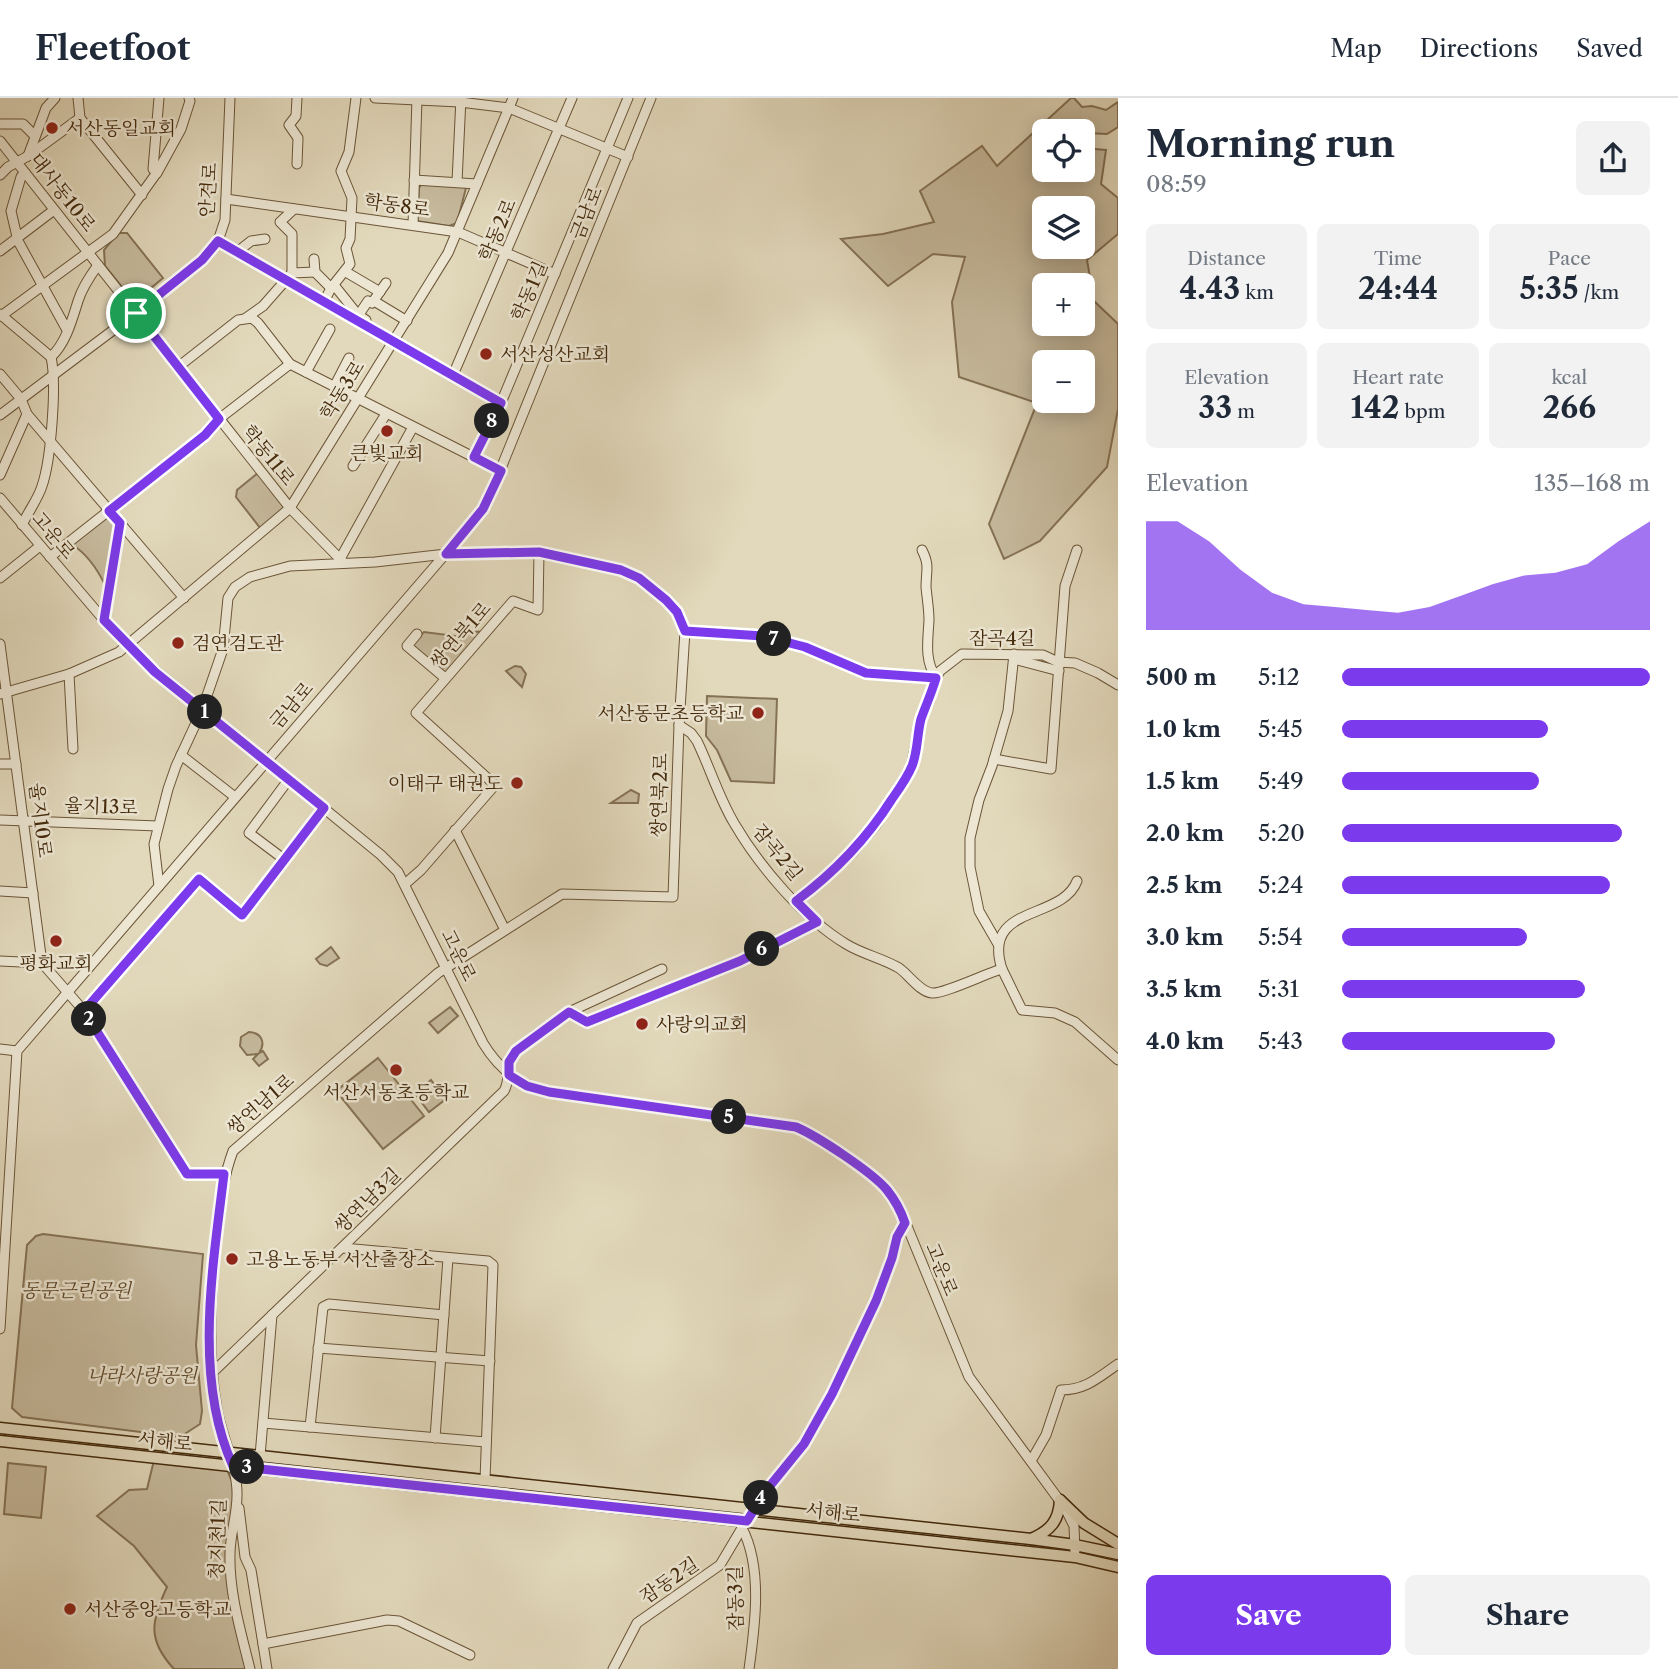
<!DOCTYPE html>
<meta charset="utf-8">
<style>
body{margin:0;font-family:"Libre Caslon Text","Noto Serif KR",serif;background:#f2f2f3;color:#1f2937;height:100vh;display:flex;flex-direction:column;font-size:26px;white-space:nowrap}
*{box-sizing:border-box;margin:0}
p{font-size:23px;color:#747a83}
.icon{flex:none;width:38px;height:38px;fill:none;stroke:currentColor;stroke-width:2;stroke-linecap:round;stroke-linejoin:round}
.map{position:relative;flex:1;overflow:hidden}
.sheet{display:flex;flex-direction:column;background:#fff;width:560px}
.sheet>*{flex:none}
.fabs{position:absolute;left:1032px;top:21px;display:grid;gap:14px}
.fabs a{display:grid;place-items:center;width:63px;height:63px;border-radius:10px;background:#fff;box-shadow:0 4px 18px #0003;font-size:35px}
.pin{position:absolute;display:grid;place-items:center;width:60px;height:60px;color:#fff;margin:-30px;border:4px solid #fff;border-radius:50%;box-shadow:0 2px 7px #0007}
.km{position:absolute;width:35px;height:35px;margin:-18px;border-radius:50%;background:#222;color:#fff;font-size:19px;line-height:35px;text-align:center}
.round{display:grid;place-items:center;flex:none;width:74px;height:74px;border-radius:10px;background:#f2f2f3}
.overview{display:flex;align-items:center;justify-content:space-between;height:119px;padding:0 28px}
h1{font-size:38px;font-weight:700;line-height:52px}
.stats{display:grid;grid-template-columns:repeat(3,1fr);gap:10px;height:119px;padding:7px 28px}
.stats div{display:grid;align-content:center;border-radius:10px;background:#f2f2f3;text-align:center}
.stats b{font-size:30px;font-weight:700}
.stats small{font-size:19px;font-weight:400}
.stats p{font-size:19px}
.chart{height:196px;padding:14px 28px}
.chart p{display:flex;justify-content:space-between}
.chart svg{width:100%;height:126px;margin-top:7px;fill:#7c3aed;opacity:.7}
.button{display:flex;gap:14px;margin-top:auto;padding:14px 28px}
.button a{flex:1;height:80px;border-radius:10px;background:#7c3aed;color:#fff;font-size:28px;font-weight:700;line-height:80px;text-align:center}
.button a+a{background:#f2f2f3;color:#1f2937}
ul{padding:0 28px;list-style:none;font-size:23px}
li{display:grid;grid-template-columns:112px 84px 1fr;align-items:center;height:52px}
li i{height:18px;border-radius:9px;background:#7c3aed}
header{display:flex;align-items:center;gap:42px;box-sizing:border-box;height:98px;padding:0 35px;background:#fff;border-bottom:2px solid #e0e1e3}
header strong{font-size:33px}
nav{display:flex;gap:38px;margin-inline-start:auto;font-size:24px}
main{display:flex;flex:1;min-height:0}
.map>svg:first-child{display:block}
.green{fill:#c7bb9e;stroke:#857254;stroke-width:2;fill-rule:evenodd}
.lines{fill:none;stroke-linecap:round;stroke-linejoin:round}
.minor-casing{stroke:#6b5537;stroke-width:11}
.major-casing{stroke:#43290b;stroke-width:13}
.minor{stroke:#ece6d3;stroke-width:9}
.major{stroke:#e2d9bc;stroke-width:10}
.route-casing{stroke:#fff;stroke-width:14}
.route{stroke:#7c3aed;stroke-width:9}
.poi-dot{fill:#8f2418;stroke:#ece6d3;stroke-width:2.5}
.labels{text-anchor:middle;stroke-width:5;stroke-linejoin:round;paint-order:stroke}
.poi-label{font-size:19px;fill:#43290b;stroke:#ece6d3;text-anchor:start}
.street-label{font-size:19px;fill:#43290b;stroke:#ece6d3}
.park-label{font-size:19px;font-style:italic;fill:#5d4628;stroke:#ece6d3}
</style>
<header>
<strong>Fleetfoot</strong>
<nav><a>Map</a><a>Directions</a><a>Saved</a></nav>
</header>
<main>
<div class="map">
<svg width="1118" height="1571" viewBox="0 0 1118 1571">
<rect width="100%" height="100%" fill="#e2d9bc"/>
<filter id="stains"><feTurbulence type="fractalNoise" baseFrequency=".00286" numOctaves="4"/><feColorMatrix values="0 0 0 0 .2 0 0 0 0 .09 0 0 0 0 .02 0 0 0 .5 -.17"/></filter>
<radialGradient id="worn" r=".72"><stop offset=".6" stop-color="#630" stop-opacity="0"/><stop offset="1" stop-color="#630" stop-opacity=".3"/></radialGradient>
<!-- green -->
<g class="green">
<path d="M1071,0H1074L1082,9L1092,8L1106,12L1118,4V29L1107,36L1087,35L1083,41V33H1045V72H1083V50L1106,52L1101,86L1118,100V136L1087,162L1094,203L1118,226V311L1107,369L1040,443L1004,461L989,426L1037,305L959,279L952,204L965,159L933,156L888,188L841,141L883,136L934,124L920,93L982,48L997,68ZM1045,110H1083V149H1045ZM1045,187H1083V226H1045ZM1045,264H1083V303H1045Z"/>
<path d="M423,84L467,86L457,125L449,128L417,123L419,90Z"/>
<path d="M118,135H127L163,180L134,204L105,168L104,152Z"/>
<path d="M259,374L288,410L261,431L236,399L237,392Z"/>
<path d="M107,418L116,426L106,489C98,472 88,456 71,446Z"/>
<path d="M465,533L483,534L447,575L442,574L414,550L413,544L424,534L463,539Z"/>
<path d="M515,568L521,569L526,576L522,589L506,573Z"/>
<path d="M707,598L777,601L774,685L731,683L717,652L706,638Z"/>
<path d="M631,692L639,696L638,705H611Z"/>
<path d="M331,849L339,860L327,868L320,866L316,861Z"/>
<path d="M450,909L458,918L438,935L429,925Z"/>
<path d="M249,934C262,935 266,945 259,955L263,953L268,961L259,968L253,961L258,956L247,957L240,948L241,939Z"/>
<path d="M378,960L424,1018L383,1051L336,993Z"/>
<path d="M431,982L446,1001L429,1014L415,996Z"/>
<path d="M43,1136L203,1156L196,1247L202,1313L200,1326L180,1339L22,1319L12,1310L27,1147L36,1138Z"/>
<path d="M154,1362L227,1372L235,1390L229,1443L246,1571H174C147,1542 151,1523 167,1489L134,1448L97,1418L129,1392L147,1391Z"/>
<path d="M8,1365L46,1369L41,1420L4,1416Z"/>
</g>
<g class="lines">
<!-- minor casing -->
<g class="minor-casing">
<g id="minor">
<path d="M78,0L80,20L142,97"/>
<path d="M297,0L296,18L289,27L298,40L297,66"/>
<path d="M375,0L460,4L509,10L628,59"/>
<path d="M0,26H23L35,38"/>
<path d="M0,43L290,410L344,465"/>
<path d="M28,58L46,10L55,0"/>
<path d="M25,75L21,79L11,113L18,143L67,232"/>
<path d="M157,75L153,71L159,0"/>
<path d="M0,77L8,69L28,58L80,20"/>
<path d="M414,82L477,86"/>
<path d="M457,84L461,0"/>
<path d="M226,101L458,134L555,176"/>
<path d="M413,127L417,0"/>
<path d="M218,143L501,305"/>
<path d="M0,153L54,112"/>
<path d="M237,154L251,143L265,141"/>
<path d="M314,161L315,174L331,190"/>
<path d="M346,174L380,194"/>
<path d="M292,175V136L280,124L294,111"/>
<path d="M334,187L358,217L366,222"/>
<path d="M374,203L407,223"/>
<path d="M324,204L331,190L350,166L346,150L350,141L352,100L341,73L349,54L356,0"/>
<path d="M0,216L51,259"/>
<path d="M1,218L113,136L158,73L181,31L190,3L189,0"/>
<path d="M246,220L263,208L292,175L315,174"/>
<path d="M356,221L368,203L372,205L386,185"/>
<path d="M51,259C66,245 72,222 78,203C82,190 90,178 98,167"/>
<path d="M178,269L238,222L252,220L258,225L290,266L501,373"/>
<path d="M306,274L330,231"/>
<path d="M0,276L21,301L27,316L184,500"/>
<path d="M453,277L572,0"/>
<path d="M334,289L349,260"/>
<path d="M0,317L136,215L202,162L218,143L225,122L230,0"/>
<path d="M474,359L501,305L628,0"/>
<path d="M353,368L386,316"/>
<path d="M0,377L27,316"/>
<path d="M0,400L104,522L139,559L381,757L398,774L483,945C500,973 522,989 554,995L796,1029C817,1038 868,1071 884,1088C892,1097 897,1106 902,1116L969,1279L1065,1410L1074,1428L1075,1453"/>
<path d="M22,427C28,414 38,401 42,388C51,362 57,286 51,259"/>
<path d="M922,452C930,468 926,472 926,489C927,500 929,511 929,522C928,543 924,561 936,580"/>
<path d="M50,459L205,337L219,321L290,266"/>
<path d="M340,461L413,329"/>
<path d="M0,480L40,448"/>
<path d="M104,522L120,425"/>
<path d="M685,533L763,538L805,549L866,575L936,580"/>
<path d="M417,536L407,548L445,580"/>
<path d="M0,546L42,865L84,913L187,1076H224"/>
<path d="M1014,561L1059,573"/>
<path d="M69,576L73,651"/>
<path d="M0,596L69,576L119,554L290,410L448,155L513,0"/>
<path d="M679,627L691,635L697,643C710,670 719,700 734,725C759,768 803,820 846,846C862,856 882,860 899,870C909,877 920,894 932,895C944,896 987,875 1002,871L1022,912L1055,915L1075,924L1118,962"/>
<path d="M181,657L235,699"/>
<path d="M994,661L1051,671L1065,488L1077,452"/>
<path d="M0,666H16"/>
<path d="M0,722L158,728"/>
<path d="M455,732L505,832"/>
<path d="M285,762L249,735L289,681"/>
<path d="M405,786L421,772L495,687L416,615L513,503L538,512L539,454"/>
<path d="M159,788L154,746L168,691L176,668L202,612L223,551L228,500L235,489L250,479L290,468L375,464L446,456L539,454L614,470L639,480L674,510L685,533L679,627L673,799L562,796L438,875L233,1053C222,1082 220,1111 216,1141C211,1198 207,1254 217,1311C222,1340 238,1370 237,1398C237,1417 230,1437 230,1456C229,1495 241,1534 250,1571"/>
<path d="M0,793L33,795"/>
<path d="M796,804L820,785L853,754L876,727L911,669L921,621L929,604L936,580L940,573L962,556L1043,557L1058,564L1075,565L1098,575L1118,587"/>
<path d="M998,846L979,813L970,769V740L979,702L992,668L1008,613L1014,556"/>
<path d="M0,863L42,865"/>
<path d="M1002,871C981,806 1062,823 1077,783"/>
<path d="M84,913L199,781L242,817L324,710"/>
<path d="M569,914L662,871"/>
<path d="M0,951L17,953"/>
<path d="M343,1150L488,1163L493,1167L485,1382"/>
<path d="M0,1231L17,953L479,417L493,390L651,0"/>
<path d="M318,1250L490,1263"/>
<path d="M211,1276L504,993C511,982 505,970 511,960C518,946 555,924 569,914L588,924L739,863L817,824"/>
<path d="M263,1325L486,1344"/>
<path d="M310,1329L323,1209L329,1206L444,1217"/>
<path d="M435,1340L448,1160"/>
<path d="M260,1358L272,1217"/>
<path d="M1031,1363L1046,1337L1061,1292C1086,1292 1099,1279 1118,1266"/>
<path d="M239,1410L245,1459L251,1472L267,1571"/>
<path d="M742,1430C763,1470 755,1528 749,1571"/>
<path d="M263,1546L387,1522L399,1523L470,1557"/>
<path d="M613,1571L637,1525L720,1467L764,1393L804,1346L832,1295L876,1203L892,1160L897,1139L905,1125"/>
</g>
</g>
<!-- major casing -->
<g class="major-casing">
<g id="major">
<path d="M0,1330L1031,1441L1075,1447L1118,1456"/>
<path d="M0,1343L1075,1459L1118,1469"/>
<path d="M1060,1402L1084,1425L1118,1446"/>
<path d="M1031,1441C1050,1433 1059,1423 1060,1402"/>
</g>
</g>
<!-- minor -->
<use href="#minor" class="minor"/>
<!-- major -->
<use href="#major" class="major"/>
</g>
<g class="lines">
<!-- route casing -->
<g class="route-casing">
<path id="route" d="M218,143L501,305L474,359L501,373L483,411L446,456L539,454L621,472L639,480L666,502L677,514L685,533L763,538L805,549L866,575L936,580C932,594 926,607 921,621C917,636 918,653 912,668C907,680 899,691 892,701C866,742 835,774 796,803L817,824L740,863L587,924L569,914L516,953L509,964V977L527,988L549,994L796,1029C817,1038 872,1074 887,1092C895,1102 901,1113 905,1125L897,1139L892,1160L876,1203L832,1296L804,1346L765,1394L747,1423L233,1368C193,1281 213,1167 224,1076H187L84,913L199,781L242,817L324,710L155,574L104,522L120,425L109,413L205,337L219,321L136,215L202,162Z"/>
</g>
<!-- route -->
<use href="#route" class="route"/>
</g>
<!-- markers -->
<g class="poi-dot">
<circle cx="52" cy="30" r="7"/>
<circle cx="486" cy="256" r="7"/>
<circle cx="387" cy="333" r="7"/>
<circle cx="178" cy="545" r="7"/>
<circle cx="758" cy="615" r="7"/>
<circle cx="517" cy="685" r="7"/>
<circle cx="56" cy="843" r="7"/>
<circle cx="642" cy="926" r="7"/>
<circle cx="396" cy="972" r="7"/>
<circle cx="232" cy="1161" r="7"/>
<circle cx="70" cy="1511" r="7"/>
</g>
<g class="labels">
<!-- poi labels -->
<g class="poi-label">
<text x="66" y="37">서산동일교회</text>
<text x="500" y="263">서산성산교회</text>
<text x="387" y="362" text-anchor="middle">큰빛교회</text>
<text x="192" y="552">검연검도관</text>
<text x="744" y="622" text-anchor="end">서산동문초등학교</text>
<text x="503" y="692" text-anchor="end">이태구 태권도</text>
<text x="56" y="872" text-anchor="middle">평화교회</text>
<text x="656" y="933">사랑의교회</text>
<text x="396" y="1001" text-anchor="middle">서산서동초등학교</text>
<text x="246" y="1168">고용노동부 서산출장소</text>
<text x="84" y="1518">서산중앙고등학교</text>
</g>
<!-- street labels -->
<g class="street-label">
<text transform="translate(208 92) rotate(-86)" y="7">안견로</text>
<text transform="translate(63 94) rotate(52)" y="7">대사동10로</text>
<text transform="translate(397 107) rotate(8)" y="7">학동8로</text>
<text transform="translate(586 115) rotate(-68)" y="7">금남로</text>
<text transform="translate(497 132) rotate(-67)" y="7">학동2로</text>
<text transform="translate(529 193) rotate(-67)" y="7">학동1길</text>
<text transform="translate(342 292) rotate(-58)" y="7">학동3로</text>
<text transform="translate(269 357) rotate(51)" y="7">학동11로</text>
<text transform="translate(54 437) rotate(50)" y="7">고운로</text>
<text transform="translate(460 537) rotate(-49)" y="7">쌍연북1로</text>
<text x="1002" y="547">잠곡4길</text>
<text transform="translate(291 607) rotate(-49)" y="7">금남로</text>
<text transform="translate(659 697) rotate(-88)" y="7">쌍연북2로</text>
<text transform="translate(101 708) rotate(2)" y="7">율지13로</text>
<text transform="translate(41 722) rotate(83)" y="7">율지10로</text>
<text transform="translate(778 754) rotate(51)" y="7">잠곡2길</text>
<text transform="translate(459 857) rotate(64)" y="7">고운로</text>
<text transform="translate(260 1006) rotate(-41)" y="7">쌍연남1로</text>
<text transform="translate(367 1102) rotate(-44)" y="7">쌍연남3길</text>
<text transform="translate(942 1171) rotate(68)" y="7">고운로</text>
<text transform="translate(165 1343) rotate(6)" y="7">서해로</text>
<text transform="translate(833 1414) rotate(6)" y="7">서해로</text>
<text transform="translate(217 1441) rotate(-88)" y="7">청지천1길</text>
<text transform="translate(669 1482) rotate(-34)" y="7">잠동2길</text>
<text transform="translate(735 1500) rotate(-91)" y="7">잠동3길</text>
</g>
<!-- park labels -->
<g class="park-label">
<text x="76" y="1199">동문근린공원</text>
<text x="142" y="1284">나라사랑공원</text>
</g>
</g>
<rect width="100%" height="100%" filter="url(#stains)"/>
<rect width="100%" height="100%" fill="url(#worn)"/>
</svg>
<div class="fabs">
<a><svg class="icon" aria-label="locate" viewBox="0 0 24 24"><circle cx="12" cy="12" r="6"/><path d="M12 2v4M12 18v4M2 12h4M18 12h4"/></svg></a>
<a><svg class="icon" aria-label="layers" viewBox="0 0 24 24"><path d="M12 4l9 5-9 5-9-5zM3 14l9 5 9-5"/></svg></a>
<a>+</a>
<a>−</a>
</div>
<div class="pin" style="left:136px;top:215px;background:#1e9e55"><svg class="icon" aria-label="arrive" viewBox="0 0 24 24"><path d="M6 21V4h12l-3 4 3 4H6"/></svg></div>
<b class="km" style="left:205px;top:614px">1</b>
<b class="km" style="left:89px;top:921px">2</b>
<b class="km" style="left:247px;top:1369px">3</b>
<b class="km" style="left:761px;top:1400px">4</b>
<b class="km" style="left:729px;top:1019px">5</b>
<b class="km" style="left:762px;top:851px">6</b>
<b class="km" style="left:774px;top:541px">7</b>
<b class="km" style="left:492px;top:323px">8</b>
</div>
<section class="sheet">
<div class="overview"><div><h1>Morning run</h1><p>08:59</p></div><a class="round"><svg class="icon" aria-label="share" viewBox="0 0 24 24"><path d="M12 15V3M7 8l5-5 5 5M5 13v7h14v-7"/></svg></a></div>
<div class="stats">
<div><p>Distance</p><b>4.43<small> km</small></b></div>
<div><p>Time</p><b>24:44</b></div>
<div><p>Pace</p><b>5:35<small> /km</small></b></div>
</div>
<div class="stats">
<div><p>Elevation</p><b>33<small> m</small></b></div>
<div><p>Heart rate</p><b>142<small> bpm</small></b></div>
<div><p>kcal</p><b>266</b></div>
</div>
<div class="chart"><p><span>Elevation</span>135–168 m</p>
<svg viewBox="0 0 160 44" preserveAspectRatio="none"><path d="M0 44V6L10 6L20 13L30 23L40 31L50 35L60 36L70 37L80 38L90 36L100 32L110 28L120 25L130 24L140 21L150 13L160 6V44z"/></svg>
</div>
<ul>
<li><b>500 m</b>5:12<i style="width:100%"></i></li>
<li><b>1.0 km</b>5:45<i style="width:67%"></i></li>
<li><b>1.5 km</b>5:49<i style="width:64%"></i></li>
<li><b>2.0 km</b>5:20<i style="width:91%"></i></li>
<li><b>2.5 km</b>5:24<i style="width:87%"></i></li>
<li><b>3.0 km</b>5:54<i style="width:60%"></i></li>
<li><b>3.5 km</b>5:31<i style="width:79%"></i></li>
<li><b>4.0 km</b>5:43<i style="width:69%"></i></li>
</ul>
<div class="button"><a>Save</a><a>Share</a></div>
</section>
</main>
